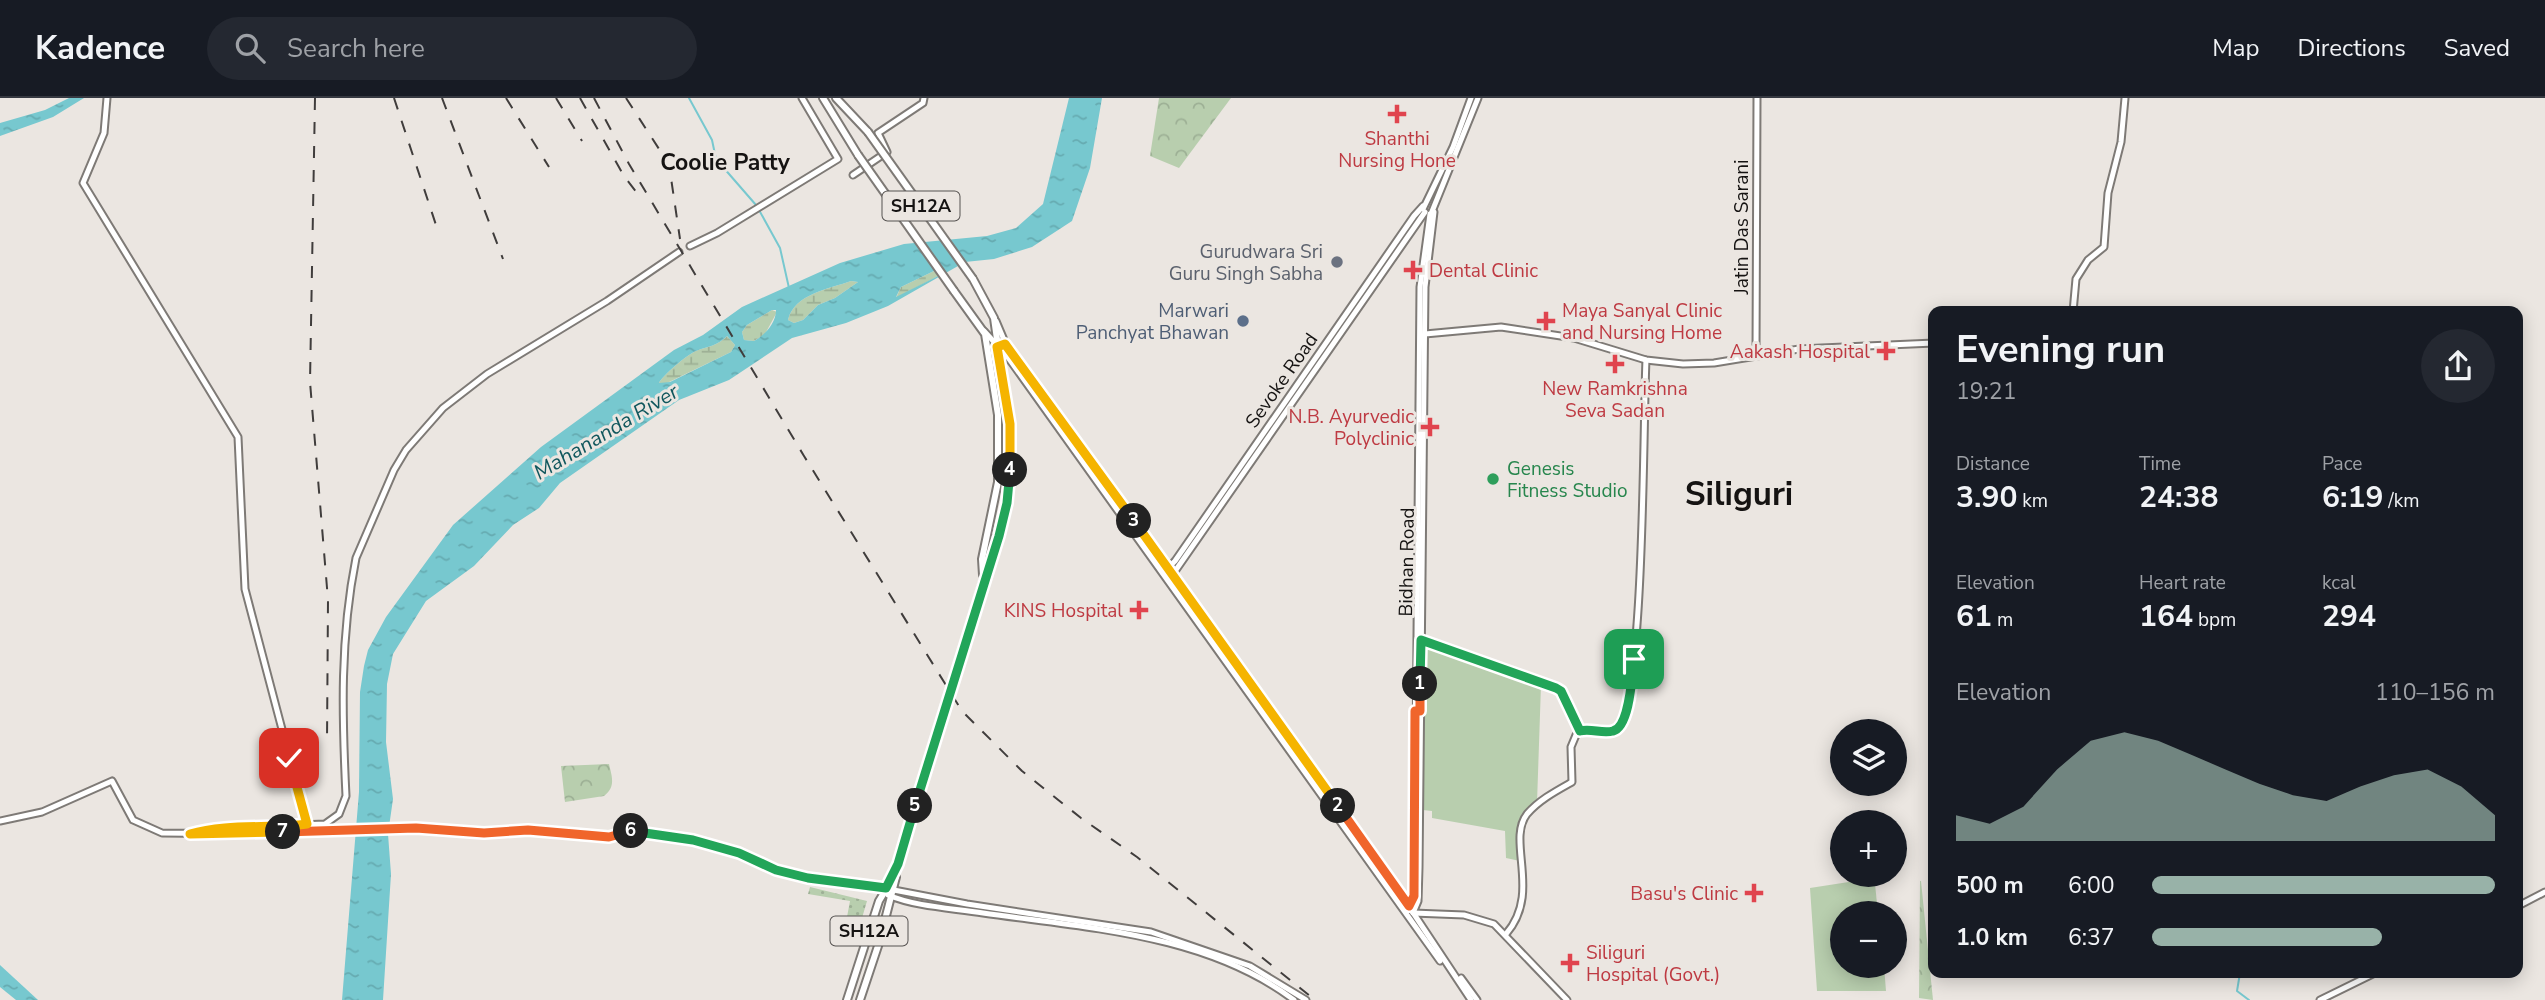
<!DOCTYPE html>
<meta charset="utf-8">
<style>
body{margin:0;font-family:"Nunito Sans",sans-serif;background:#242831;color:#f1f3f6;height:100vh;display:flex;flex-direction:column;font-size:26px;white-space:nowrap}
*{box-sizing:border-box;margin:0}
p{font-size:23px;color:#9ea1a6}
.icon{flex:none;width:38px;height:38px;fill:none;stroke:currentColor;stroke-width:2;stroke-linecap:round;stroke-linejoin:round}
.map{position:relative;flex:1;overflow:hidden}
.drawer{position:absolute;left:1928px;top:208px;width:595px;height:672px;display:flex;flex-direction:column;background:#171b24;border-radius:14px;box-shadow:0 4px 18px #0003}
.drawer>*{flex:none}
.controls{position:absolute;left:1830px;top:621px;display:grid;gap:14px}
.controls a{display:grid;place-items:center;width:77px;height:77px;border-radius:50%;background:#171b24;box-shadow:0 4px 18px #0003;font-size:35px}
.pin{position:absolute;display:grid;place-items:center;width:60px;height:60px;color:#fff;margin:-30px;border-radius:14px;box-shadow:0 4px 10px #0006}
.km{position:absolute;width:35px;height:35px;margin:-18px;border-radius:50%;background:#222;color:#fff;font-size:19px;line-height:35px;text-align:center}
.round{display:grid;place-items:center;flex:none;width:74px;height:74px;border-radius:37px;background:#242831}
.summary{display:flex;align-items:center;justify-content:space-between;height:119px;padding:0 28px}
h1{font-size:38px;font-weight:700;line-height:52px}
.stats{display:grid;grid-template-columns:repeat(3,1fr);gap:10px;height:119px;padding:7px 28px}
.stats div{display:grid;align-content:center}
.stats b{font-size:30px;font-weight:700}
.stats small{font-size:19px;font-weight:400}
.stats p{font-size:19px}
.chart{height:196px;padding:14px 28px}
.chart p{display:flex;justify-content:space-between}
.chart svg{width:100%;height:126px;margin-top:7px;fill:#98b2a8;opacity:.7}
ul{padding:0 28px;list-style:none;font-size:23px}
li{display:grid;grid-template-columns:112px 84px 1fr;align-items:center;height:52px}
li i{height:18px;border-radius:9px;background:#98b2a8}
header{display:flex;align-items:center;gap:42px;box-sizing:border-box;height:98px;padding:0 35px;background:#171b24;border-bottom:2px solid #363941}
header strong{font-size:33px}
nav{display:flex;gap:38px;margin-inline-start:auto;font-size:24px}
.search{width:490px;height:63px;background:#242831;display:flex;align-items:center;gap:18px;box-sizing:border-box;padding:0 24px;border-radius:38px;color:#9ea1a6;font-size:26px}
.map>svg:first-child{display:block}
.grass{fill:url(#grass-dots)}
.wetland{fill:url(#wetland-marsh)}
.park{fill:url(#park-crowns)}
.garden{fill:#b8ceae}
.water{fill:url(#water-ripples);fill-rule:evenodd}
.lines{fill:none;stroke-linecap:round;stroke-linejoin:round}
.stream{stroke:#77c8cf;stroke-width:2}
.secondary-casing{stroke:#7e7a76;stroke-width:9}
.primary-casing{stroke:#7e7a76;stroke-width:10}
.secondary{stroke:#fff;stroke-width:5}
.primary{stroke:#fff;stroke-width:6}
.rail{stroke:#403d3c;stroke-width:2;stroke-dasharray:12 12;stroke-linecap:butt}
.primary-bridge-casing{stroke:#7e7a76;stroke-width:10;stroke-linecap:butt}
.primary-bridge{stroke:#fff;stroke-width:6}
.split-1-casing{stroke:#fff;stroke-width:14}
.split-2-casing{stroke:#fff;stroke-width:14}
.split-3-casing{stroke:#fff;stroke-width:14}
.split-4-casing{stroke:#fff;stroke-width:14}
.split-5-casing{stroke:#fff;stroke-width:14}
.split-6-casing{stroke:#fff;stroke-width:14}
.split-7-casing{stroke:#fff;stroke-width:14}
.split-8-casing{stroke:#fff;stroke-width:14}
.split-1{stroke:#22a559;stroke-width:9}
.split-2{stroke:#f0652b;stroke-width:9}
.split-3{stroke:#f5b400;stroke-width:9}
.split-4{stroke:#f5b400;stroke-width:9}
.split-5{stroke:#22a559;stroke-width:9}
.split-6{stroke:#22a559;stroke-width:9}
.split-7{stroke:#f0652b;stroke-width:9}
.split-8{stroke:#f5b400;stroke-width:9}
.health-dot{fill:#e0444e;stroke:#ebe6e1;stroke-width:2.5}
.worship-dot{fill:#6b7280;stroke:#ebe6e1;stroke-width:2.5}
.service-dot{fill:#5c6f8a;stroke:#ebe6e1;stroke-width:2.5}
.leisure-dot{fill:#2e9e5b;stroke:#ebe6e1;stroke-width:2.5}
.labels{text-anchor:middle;stroke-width:6;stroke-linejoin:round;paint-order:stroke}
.shield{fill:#ebe6e1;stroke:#555250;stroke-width:2}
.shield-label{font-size:18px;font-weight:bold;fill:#151312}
.health-label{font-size:19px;fill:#be3a42;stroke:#ebe6e1;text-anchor:end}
.street-label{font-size:19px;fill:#151312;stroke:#ebe6e1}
.worship-label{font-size:19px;fill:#5b616d;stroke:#ebe6e1;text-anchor:end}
.service-label{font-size:19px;fill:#4e5e75;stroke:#ebe6e1;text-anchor:end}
.leisure-label{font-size:19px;fill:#27864d;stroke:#ebe6e1;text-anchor:start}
.water-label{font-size:21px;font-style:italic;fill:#10575d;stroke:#ebe6e1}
.quarter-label{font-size:23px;font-weight:bold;fill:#151312;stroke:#ebe6e1}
.town-label{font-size:33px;font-weight:bold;fill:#151312;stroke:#ebe6e1}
</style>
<header>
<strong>Kadence</strong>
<div class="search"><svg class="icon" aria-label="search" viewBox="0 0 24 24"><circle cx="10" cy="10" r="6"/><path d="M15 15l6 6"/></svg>Search here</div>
<nav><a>Map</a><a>Directions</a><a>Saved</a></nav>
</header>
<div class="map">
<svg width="2545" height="902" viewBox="0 0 2545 902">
<defs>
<pattern id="grass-dots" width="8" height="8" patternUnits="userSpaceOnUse" patternTransform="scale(1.75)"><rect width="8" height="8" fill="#b8ceae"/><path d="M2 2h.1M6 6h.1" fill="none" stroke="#9db095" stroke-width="1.8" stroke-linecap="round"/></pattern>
<pattern id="wetland-marsh" width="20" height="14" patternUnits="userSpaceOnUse" patternTransform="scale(1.75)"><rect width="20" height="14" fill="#b8ceae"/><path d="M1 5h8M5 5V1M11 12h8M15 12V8" fill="none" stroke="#9db095"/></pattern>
<pattern id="park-crowns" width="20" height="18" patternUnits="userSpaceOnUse" patternTransform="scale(1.75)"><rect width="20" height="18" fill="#b8ceae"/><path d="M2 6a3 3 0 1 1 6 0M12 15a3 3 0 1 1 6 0" fill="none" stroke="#9db095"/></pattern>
<pattern id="water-ripples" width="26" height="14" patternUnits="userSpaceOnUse" patternTransform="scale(1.75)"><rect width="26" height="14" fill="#77c8cf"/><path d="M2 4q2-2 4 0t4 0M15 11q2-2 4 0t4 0" fill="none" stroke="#66abb1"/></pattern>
</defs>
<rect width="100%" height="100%" fill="#ebe6e1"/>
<!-- grass -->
<path class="grass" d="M810,789L867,803L857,837L844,835L850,803L808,796Z"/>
<!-- wetland -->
<g class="wetland">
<path d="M936,172L942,176L896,200L901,189Z"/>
<path d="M851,183L858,184L835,200L818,207L803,222L794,225L788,222C794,196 829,191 851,183Z"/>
<path d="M772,212L777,214L765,236L754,243L744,242L742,234L747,227Z"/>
<path d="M727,238L735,247L731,254L665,286L659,285C662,278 688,256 696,253C708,248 718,248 727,238Z"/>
</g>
<!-- park -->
<g class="park">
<path d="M1159,0H1231L1179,70L1150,58Z"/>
<path d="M609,666C612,679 616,689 604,698L565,704L561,668Z"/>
<path d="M1920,783H1921L1933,902L1919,900Z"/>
</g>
<!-- garden -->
<g class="garden">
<path d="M1423,545L1541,587L1537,705H1532L1531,709L1521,717L1520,763L1506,760L1505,733L1432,720V713L1423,712Z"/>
<path d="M1868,781L1875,786L1878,815L1843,816V868H1884L1886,893H1817L1810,790Z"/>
</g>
<!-- water -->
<g class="water">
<path d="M69,0H84L53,19L0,38V25L45,12Z"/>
<path d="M1069,0H1102L1090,70L1072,123L1032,149L994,161L965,164L888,208L846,225L792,240L729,282L679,302L560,385L539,410L513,427L474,468L426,503L393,556L387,586L386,644L393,701L388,736L391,776L383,902H342L359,694L360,594L364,568L368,552L386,519L453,427L541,349L674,252L703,237L742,209L840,165L904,146L987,138L1016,130L1043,106ZM936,172L942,176L896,199L901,189ZM851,183L858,184L835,200L818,207L803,222L794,225L788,222C794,196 829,191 851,183ZM772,212H776C776,225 765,237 754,243L744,242L742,234L747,227ZM727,238L735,247L731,254L670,284L659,285C662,278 688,256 696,253C708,248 718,248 727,238Z"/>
<path d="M0,867L38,902H16L0,889Z"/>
</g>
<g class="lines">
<!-- stream -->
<g class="stream">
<path d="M689,0L712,42L716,61L756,107"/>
<path d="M759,112L780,150L789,190"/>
<path d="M2240,875L2237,893L2249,902"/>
</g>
<!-- secondary casing -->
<g class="secondary-casing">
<g id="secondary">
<path d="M107,0L104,35L83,85L238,339L245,491L307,726"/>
<path d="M853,77L887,54L878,35L923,5L924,0"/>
<path d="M1423,111L1453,49L1471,0"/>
<path d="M1431,116L1478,0"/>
<path d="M690,148L717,135L838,61L802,0"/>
<path d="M2073,214L2076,181L2088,162L2104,149L2108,95L2121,44L2125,0"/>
<path d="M996,223L1007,249L1404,801L1471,902"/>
<path d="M984,233L1007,258L1440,863"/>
<path d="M1425,236L1501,229L1574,240L1646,262L1683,266L1714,265L1799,251L1934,245"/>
<path d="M1756,258L1757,0"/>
<path d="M1166,472L1175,463L1414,118L1423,108"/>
<path d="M1171,479L1425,114"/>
<path d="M1418,541L1556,590L1562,595L1580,633"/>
<path d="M0,723L42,714L112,683L133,722L162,735L266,736L296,732L416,730L470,735L528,731L609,739L632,733L693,742L739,755L776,772L808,780L878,789L967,806L1151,834L1250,868L1306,902"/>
<path d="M195,735L217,730L325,726L339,716L346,698C342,617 340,540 356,460L394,372L406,352L443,310L487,276L607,203L679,154"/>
<path d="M888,797C917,809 952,810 983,815C1087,830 1207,836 1294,902"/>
<path d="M2518,808L2545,794"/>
<path d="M1407,810L1414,798L1415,771L1420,189L1430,116"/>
<path d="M1413,815L1418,803L1419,769L1425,189L1434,114"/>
<path d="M1413,815L1464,817L1494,826L1567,902"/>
<path d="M1506,836C1542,795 1506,743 1527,716C1539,702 1556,693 1572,684L1571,649L1576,637L1588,631L1617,632C1645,602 1643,320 1646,262"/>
<path d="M1461,880L1477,902"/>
<path d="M2320,902L2375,875"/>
</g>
</g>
<!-- primary casing -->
<g class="primary-casing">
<g id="primary">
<path d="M823,0L858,57"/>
<path d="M836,0L868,34"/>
<path d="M973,181L994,220L1011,341L1007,405L981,491"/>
<path d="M954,193L985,236L998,317V384L982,461L983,477"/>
<path d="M847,902L879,803L890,785L904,745"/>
<path d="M860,902L879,845L896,779"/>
</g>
</g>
<!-- secondary -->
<use href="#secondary" class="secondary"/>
<!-- primary -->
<use href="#primary" class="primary"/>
<!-- rail -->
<g class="rail">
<path d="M315,0L310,284L328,502L327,644"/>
<path d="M394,0L437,130"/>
<path d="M442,0L503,161"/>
<path d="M506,0L549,69"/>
<path d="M556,0L582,43"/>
<path d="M580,0L624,78L637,95"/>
<path d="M594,0L629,66L804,358L962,613L1022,673L1081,720L1137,759L1315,902"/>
<path d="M626,0L661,54L671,80L680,141"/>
</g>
<!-- primary-bridge casing -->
<g class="primary-bridge-casing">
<g id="primary-bridge">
<path d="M868,34L973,181"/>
<path d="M858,57L954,193"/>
<path d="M904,745L981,491"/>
</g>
</g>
<!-- primary-bridge -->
<use href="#primary-bridge" class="primary-bridge"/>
</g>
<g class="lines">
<!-- split-1 casing -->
<g class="split-1-casing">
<path id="split-1" d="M1420,586L1421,542L1556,590L1561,593L1580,633C1591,630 1602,636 1613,633C1630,629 1632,577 1634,561"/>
</g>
<!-- split-2 casing -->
<g class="split-2-casing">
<path id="split-2" d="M1338,708L1409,808L1414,798L1415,613H1420V586"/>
</g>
<!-- split-3 casing -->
<g class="split-3-casing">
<path id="split-3" d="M1134,423L1338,708"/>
</g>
<!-- split-4 casing -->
<g class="split-4-casing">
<path id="split-4" d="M1010,372V326L997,249L1005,246L1134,423"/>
</g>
<!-- split-5 casing -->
<g class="split-5-casing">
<path id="split-5" d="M915,708L999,438L1007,405L1010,372"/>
</g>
<!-- split-6 casing -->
<g class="split-6-casing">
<path id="split-6" d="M631,733L693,742L739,755L776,772L808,780L886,790L898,766L915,708"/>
</g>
<!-- split-7 casing -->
<g class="split-7-casing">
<path id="split-7" d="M283,734L416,730L484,735L528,732L609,739L631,733"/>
</g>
<!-- split-8 casing -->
<g class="split-8-casing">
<path id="split-8" d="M283,734L190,736C227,725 269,731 307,726L289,660"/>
</g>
<!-- split-1 -->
<use href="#split-1" class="split-1"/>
<!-- split-2 -->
<use href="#split-2" class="split-2"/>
<!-- split-3 -->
<use href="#split-3" class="split-3"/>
<!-- split-4 -->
<use href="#split-4" class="split-4"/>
<!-- split-5 -->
<use href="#split-5" class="split-5"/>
<!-- split-6 -->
<use href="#split-6" class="split-6"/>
<!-- split-7 -->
<use href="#split-7" class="split-7"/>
<!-- split-8 -->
<use href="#split-8" class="split-8"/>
</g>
<!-- markers -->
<g class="health-dot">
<path d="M1393.5 5.5h7v7h7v7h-7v7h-7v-7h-7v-7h7z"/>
<path d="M1409.5 161.5h7v7h7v7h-7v7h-7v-7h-7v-7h7z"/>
<path d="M1542.5 212.5h7v7h7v7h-7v7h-7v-7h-7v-7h7z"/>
<path d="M1882.5 242.5h7v7h7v7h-7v7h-7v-7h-7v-7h7z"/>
<path d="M1611.5 255.5h7v7h7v7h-7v7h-7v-7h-7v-7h7z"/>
<path d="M1426.5 318.5h7v7h7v7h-7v7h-7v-7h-7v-7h7z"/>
<path d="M1135.5 501.5h7v7h7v7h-7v7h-7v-7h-7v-7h7z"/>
<path d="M1750.5 784.5h7v7h7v7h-7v7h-7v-7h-7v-7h7z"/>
<path d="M1566.5 854.5h7v7h7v7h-7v7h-7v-7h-7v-7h7z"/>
</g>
<circle class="worship-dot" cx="1337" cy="164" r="7"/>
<circle class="service-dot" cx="1243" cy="223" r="7"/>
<circle class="leisure-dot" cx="1493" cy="381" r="7"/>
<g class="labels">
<!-- shield labels -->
<g class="shield">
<rect x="882.5" y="93.5" width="77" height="29" rx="5"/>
<rect x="830.5" y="818.5" width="77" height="29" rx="5"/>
</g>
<g class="shield-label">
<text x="921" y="114">SH12A</text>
<text x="869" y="839">SH12A</text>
</g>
<!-- health labels -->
<g class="health-label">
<text x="1397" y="47" text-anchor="middle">Shanthi<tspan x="1397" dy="22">Nursing Hone</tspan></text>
<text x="1429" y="179" text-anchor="start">Dental Clinic</text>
<text x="1562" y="219" text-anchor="start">Maya Sanyal Clinic<tspan x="1562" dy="22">and Nursing Home</tspan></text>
<text x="1870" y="260">Aakash Hospital</text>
<text x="1615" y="297" text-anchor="middle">New Ramkrishna<tspan x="1615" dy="22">Seva Sadan</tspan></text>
<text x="1414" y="325">N.B. Ayurvedic<tspan x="1414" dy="22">Polyclinic</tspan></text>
<text x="1123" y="519">KINS Hospital</text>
<text x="1738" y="802">Basu's Clinic</text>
<text x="1586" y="861" text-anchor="start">Siliguri<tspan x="1586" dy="22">Hospital (Govt.)</tspan></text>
</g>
<!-- street labels -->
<g class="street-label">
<text transform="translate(1741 129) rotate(-90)" y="7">Jatin Das Sarani</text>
<text transform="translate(1281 282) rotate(-55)" y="7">Sevoke Road</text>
<text transform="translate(1406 464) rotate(-89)" y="7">Bidhan Road</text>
</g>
<!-- worship labels -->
<g class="worship-label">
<text x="1323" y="160">Gurudwara Sri<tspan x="1323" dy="22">Guru Singh Sabha</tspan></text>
</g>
<!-- service labels -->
<g class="service-label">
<text x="1229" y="219">Marwari<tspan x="1229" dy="22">Panchyat Bhawan</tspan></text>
</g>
<!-- leisure labels -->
<g class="leisure-label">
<text x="1507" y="377">Genesis<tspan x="1507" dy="22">Fitness Studio</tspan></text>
</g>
<!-- water labels -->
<g class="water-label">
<text transform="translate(606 334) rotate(-31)" y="7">Mahananda River</text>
</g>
<!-- quarter labels -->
<g class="quarter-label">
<text x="725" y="72">Coolie Patty</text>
</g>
<!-- town labels -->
<g class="town-label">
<text x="1739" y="407">Siliguri</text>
</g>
</g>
</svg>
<div class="controls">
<a><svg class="icon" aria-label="layers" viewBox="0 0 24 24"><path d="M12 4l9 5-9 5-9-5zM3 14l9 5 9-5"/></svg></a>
<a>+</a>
<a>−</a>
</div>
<div class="pin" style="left:1634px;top:561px;background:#1e9e55"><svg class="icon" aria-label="arrive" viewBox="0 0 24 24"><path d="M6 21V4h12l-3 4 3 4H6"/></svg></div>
<div class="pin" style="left:289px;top:660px;background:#d93025"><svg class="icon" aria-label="check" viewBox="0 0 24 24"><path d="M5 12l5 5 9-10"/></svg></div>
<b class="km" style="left:1420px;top:586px">1</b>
<b class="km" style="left:1338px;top:708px">2</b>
<b class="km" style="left:1134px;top:423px">3</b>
<b class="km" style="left:1010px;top:372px">4</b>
<b class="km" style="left:915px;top:708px">5</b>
<b class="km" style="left:631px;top:733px">6</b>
<b class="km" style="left:283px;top:734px">7</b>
<section class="drawer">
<div class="summary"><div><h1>Evening run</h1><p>19:21</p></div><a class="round"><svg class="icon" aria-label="share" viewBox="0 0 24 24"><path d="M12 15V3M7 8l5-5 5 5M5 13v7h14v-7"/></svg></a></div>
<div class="stats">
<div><p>Distance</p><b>3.90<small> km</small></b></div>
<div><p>Time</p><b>24:38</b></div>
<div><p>Pace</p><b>6:19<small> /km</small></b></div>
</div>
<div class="stats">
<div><p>Elevation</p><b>61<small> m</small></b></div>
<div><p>Heart rate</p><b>164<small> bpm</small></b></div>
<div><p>kcal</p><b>294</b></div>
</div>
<div class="chart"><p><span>Elevation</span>110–156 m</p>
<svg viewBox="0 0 160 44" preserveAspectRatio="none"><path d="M0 44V35L10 38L20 32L30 19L40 9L50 6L60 9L70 14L80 19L90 24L100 28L110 30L120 25L130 21L140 19L150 25L160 35V44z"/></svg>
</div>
<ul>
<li><b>500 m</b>6:00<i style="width:100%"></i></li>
<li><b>1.0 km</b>6:37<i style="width:67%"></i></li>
</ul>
</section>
</div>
